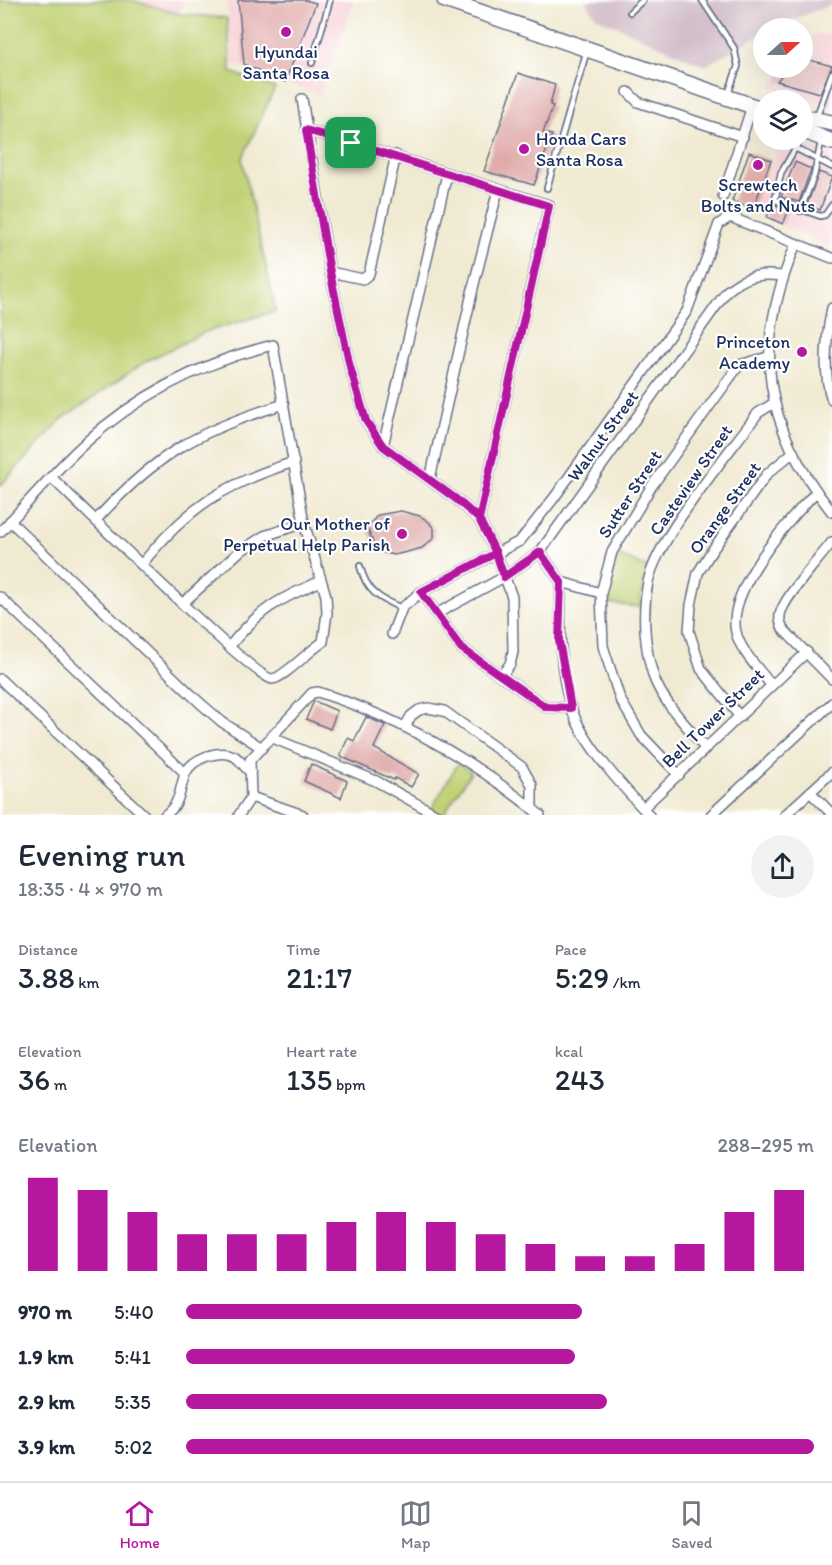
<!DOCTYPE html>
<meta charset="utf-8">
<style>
body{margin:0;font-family:Itim,sans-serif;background:#f2f2f3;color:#1f2937;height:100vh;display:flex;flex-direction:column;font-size:22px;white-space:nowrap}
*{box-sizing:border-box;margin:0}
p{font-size:20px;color:#747a83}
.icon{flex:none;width:33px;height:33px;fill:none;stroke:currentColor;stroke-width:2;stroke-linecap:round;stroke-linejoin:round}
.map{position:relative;height:815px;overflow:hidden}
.drawer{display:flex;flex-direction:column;background:#fff;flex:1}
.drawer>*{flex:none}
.needle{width:39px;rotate:69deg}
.controls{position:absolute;left:753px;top:18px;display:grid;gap:12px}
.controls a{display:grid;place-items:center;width:60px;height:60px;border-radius:50%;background:#fff;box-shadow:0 6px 24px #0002;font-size:30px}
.pin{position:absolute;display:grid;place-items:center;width:51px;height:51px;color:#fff;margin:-26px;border-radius:12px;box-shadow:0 3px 9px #0006}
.round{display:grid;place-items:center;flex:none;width:63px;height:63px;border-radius:32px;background:#f2f2f3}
.head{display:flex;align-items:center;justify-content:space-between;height:102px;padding:0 18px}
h1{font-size:33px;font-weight:600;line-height:45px}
.metrics{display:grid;grid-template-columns:repeat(3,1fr);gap:9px;height:102px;padding:6px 18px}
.metrics div{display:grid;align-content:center}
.metrics b{font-size:30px;font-weight:600}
.metrics small{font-size:16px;font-weight:400}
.metrics p{font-size:16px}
.chart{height:168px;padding:12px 18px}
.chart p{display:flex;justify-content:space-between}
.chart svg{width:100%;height:108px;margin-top:6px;stroke:#b5179e;stroke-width:6}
ul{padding:0 18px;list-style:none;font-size:20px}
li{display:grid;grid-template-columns:96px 72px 1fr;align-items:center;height:45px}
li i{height:15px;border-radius:8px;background:#b5179e}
.menu{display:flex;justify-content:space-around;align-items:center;height:84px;border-top:2px solid #e0e1e3;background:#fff;font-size:16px;color:#747a83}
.menu a{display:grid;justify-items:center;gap:3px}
.menu .selected{color:#b5179e}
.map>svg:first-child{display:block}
.built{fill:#f7cfd5}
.industrial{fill:#d2bdc8}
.green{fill:#c1d275;stroke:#6e806a;stroke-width:1.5}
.building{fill:#e0acaa}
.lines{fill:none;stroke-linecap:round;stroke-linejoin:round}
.service-casing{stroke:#667087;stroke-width:8}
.minor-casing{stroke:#667087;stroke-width:12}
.primary-casing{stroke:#667087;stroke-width:18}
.service{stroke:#fff;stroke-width:4.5}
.minor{stroke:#fff;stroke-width:9}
.primary{stroke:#fff;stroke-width:15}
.route-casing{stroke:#fff;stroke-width:12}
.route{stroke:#b5179e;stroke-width:8}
.poi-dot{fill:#b5179e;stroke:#fff;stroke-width:2}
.labels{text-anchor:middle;stroke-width:4.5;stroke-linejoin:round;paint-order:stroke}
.poi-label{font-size:18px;fill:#1b2f5e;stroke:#fff}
.street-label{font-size:18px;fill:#1b2f5e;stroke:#fff}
</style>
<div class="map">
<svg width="832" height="815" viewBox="0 0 832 815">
<rect width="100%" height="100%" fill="#fff"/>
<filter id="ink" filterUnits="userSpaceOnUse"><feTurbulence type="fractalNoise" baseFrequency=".0167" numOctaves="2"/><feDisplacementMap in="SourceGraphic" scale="12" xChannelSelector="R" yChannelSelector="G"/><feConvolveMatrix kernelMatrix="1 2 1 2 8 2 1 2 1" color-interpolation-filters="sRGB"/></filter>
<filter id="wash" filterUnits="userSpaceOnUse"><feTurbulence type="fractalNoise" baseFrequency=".008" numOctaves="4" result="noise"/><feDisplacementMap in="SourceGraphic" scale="24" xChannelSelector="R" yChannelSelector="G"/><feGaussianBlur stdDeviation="1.35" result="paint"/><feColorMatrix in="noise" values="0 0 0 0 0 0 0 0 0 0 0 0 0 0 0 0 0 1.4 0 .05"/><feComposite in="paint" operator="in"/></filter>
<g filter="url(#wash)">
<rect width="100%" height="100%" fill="#f1ead2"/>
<!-- built -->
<g class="built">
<path d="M132,0H184L180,14Z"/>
<path d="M227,0H354L320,95L233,64Z"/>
<path d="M816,34L832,35V106L771,87L784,68H802L803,48Z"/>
<path d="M781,140H799L832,152L830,246L753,214Z"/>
</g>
<!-- industrial -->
<path class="industrial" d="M585,0H832V4L771,28H764L763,33L705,66L596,17Z"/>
<!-- green -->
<g class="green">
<path d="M0,0H132L180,14L227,18L231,72L275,88L242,159L276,311L205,332L145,362L61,420L0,486Z"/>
<path d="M617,555L648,568L639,607L606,603Z"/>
<path d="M458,763L471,772L443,815H428Z"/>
</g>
<g id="blocks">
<!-- building -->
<g class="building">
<path d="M238,0H305L316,3L285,82L244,64Z"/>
<path d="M802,58L832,66L820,93L777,81L787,68H802Z"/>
<path d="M518,73L555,85L550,105L553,106L543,133L552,135L534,185L484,171Z"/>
<path d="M749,152L771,160L753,209L732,201Z"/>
<path d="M795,162L811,169L799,202L781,197Z"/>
<path d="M819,172L832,177L820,210L807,205Z"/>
<path d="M773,204L789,210L783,224L767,217Z"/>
<path d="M401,511L420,516L429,522L434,529V538L422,548L407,552L394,555L381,552L374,545L367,527L378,515Z"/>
<path d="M314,701L337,711L330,729L306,719Z"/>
<path d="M366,717L385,725L374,748L419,774L411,787L395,778L394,780L340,756L348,738L354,741Z"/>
<path d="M311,764L347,781L341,798L304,781Z"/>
</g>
</g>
</g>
<g filter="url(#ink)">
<use href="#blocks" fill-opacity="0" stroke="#667087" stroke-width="1.5"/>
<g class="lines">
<!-- service casing -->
<g class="service-casing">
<g id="service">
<path d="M702,0L734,48L738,66L728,94"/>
<path d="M630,12L643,0"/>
<path d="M312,63L330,0"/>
<path d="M817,116L832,73"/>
<path d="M800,140L781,173L775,200L820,216L825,215L832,205"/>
<path d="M795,148L832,167"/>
<path d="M547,188L587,50"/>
<path d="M800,211L814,176L821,142"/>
<path d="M360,566C366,590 378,599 402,608"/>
</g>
</g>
<!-- minor casing -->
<g class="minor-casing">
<g id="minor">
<path d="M628,92L638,102L743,137"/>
<path d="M302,99L330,272L350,367L366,421L383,446L456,499L479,519L496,553L512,597L513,652L510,664L501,676"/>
<path d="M306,130C388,153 468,181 549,205L479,519"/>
<path d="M723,196L752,106"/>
<path d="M796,244C752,348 762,424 832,512"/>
<path d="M330,272L363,279L369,274L396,155"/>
<path d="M832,308C826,337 822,371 832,400"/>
<path d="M383,446L447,174"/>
<path d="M430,479L474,284L498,190"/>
<path d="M96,520C156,454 199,430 284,404"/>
<path d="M10,521L199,702L222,722L262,748"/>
<path d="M0,532C28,503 55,470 85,443C139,394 204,362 273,345L304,523L326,596L327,613L323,642C310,650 282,679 272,679C254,678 78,503 52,478"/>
<path d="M832,542C820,558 783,598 780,615C779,620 781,624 783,629L832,679"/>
<path d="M540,552L561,582L601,593"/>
<path d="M142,564C188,507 224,484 294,462"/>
<path d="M561,582C560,624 558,666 571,707C582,743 623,787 649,815"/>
<path d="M421,592L461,648L546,707L571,708"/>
<path d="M0,597L185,773"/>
<path d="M183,603L239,552L264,536L304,523"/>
<path d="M438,613L504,577L540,552L727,291C746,276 758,273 782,276"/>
<path d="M392,634L402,608L421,592L520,541L554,498L687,311L719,224L730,217L832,258"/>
<path d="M229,647C260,609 277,600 321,581"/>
<path d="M0,679L144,815"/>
<path d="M771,685C760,670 740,651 736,632C726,590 789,520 816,492"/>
<path d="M740,717L701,669L689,631L691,605L698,573L711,552L767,474L791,454"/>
<path d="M405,727L411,716L419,710L428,708L444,711L522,767L532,785V808"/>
<path d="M273,738L376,781L437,815"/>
<path d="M705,748C688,727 664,704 654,678C644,648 642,613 648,582C658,536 729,453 758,413L774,403"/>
<path d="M679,775L641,735L620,699L603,646L601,593L612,552L651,487L739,365L768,357"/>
<path d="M810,792L832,814"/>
<path d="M251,797L303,815"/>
<path d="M643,808L807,652"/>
<path d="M165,815C181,803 179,791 185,774C192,758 219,749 234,756C239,759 244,766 248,770"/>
<path d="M239,815L251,797L250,760L312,693L318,692C399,718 475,761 540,815"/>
<path d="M711,815L832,703"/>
<path d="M785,815L832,772"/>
</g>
</g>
<!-- primary casing -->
<g class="primary-casing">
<g id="primary">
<path d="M445,0L764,110"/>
<path d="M802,117L832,123"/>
<path d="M802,130L832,142"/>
</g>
</g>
<!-- service -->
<use href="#service" class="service"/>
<!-- minor -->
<use href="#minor" class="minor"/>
<!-- primary -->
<use href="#primary" class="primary"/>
</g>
</g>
<g class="lines" filter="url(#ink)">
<!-- route casing -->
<g class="route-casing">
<path id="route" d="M351,143L306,130L330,272L350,367L366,421L383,446L456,499L479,519L496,553L421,592L461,648L546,707L571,708L559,641L561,582L540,552L504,577L496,553L479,519L549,206L351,143"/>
</g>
<!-- route -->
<use href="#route" class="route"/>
</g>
<!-- markers -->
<g class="poi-dot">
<circle cx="286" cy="32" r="6"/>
<circle cx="524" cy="149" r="6"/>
<circle cx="758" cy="165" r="6"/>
<circle cx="802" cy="352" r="6"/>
<circle cx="402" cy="534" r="6"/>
</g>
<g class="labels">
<!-- poi labels -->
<g class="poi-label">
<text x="286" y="58">Hyundai<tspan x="286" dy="21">Santa Rosa</tspan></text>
<text x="536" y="145" text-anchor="start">Honda Cars<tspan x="536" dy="21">Santa Rosa</tspan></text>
<text x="758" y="191">Screwtech<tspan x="758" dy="21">Bolts and Nuts</tspan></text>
<text x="790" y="348" text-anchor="end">Princeton<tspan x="790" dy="21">Academy</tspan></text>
<text x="390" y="530" text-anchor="end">Our Mother of<tspan x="390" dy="21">Perpetual Help Parish</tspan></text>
</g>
<!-- street labels -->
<g class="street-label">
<text transform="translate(603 436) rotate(-54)" y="6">Walnut Street</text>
<text transform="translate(691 480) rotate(-55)" y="6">Casteview Street</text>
<text transform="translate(630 494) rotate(-57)" y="6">Sutter Street</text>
<text transform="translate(725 508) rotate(-54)" y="6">Orange Street</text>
<text transform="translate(713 718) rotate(-44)" y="6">Bell Tower Street</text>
</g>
</g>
</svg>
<div class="controls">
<a><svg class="needle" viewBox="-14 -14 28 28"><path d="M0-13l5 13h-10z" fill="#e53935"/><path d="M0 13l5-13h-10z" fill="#747a83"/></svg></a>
<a><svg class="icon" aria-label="layers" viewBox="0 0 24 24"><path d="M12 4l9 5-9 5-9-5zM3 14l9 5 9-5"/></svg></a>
</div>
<div class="pin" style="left:351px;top:143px;background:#1e9e55"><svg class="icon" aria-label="arrive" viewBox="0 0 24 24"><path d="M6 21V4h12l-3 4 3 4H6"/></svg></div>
</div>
<section class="drawer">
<div class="head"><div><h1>Evening run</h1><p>18:35 · 4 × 970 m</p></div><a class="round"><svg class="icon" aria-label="share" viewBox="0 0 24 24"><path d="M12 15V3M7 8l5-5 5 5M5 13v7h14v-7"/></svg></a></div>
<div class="metrics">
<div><p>Distance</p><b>3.88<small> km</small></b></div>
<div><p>Time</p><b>21:17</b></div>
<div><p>Pace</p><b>5:29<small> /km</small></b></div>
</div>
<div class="metrics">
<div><p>Elevation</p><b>36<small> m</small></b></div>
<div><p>Heart rate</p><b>135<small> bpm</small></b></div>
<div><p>kcal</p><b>243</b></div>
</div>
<div class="chart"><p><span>Elevation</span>288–295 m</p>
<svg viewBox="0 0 160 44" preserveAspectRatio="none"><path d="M5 44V6M15 44V11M25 44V20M35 44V29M45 44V29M55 44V29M65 44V24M75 44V20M85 44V24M95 44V29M105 44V33M115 44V38M125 44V38M135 44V33M145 44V20M155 44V11"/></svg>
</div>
<ul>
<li><b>970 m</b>5:40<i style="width:63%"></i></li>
<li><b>1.9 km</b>5:41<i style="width:62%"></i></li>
<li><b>2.9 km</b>5:35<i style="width:67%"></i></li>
<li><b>3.9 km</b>5:02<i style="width:100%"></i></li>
</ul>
</section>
<nav class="menu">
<a class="selected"><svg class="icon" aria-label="home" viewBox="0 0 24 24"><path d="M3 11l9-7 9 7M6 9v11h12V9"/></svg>Home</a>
<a><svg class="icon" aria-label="map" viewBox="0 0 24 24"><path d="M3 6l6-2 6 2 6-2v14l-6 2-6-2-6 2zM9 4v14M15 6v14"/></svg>Map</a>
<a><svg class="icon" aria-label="saved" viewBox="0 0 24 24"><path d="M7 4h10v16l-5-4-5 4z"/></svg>Saved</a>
</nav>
